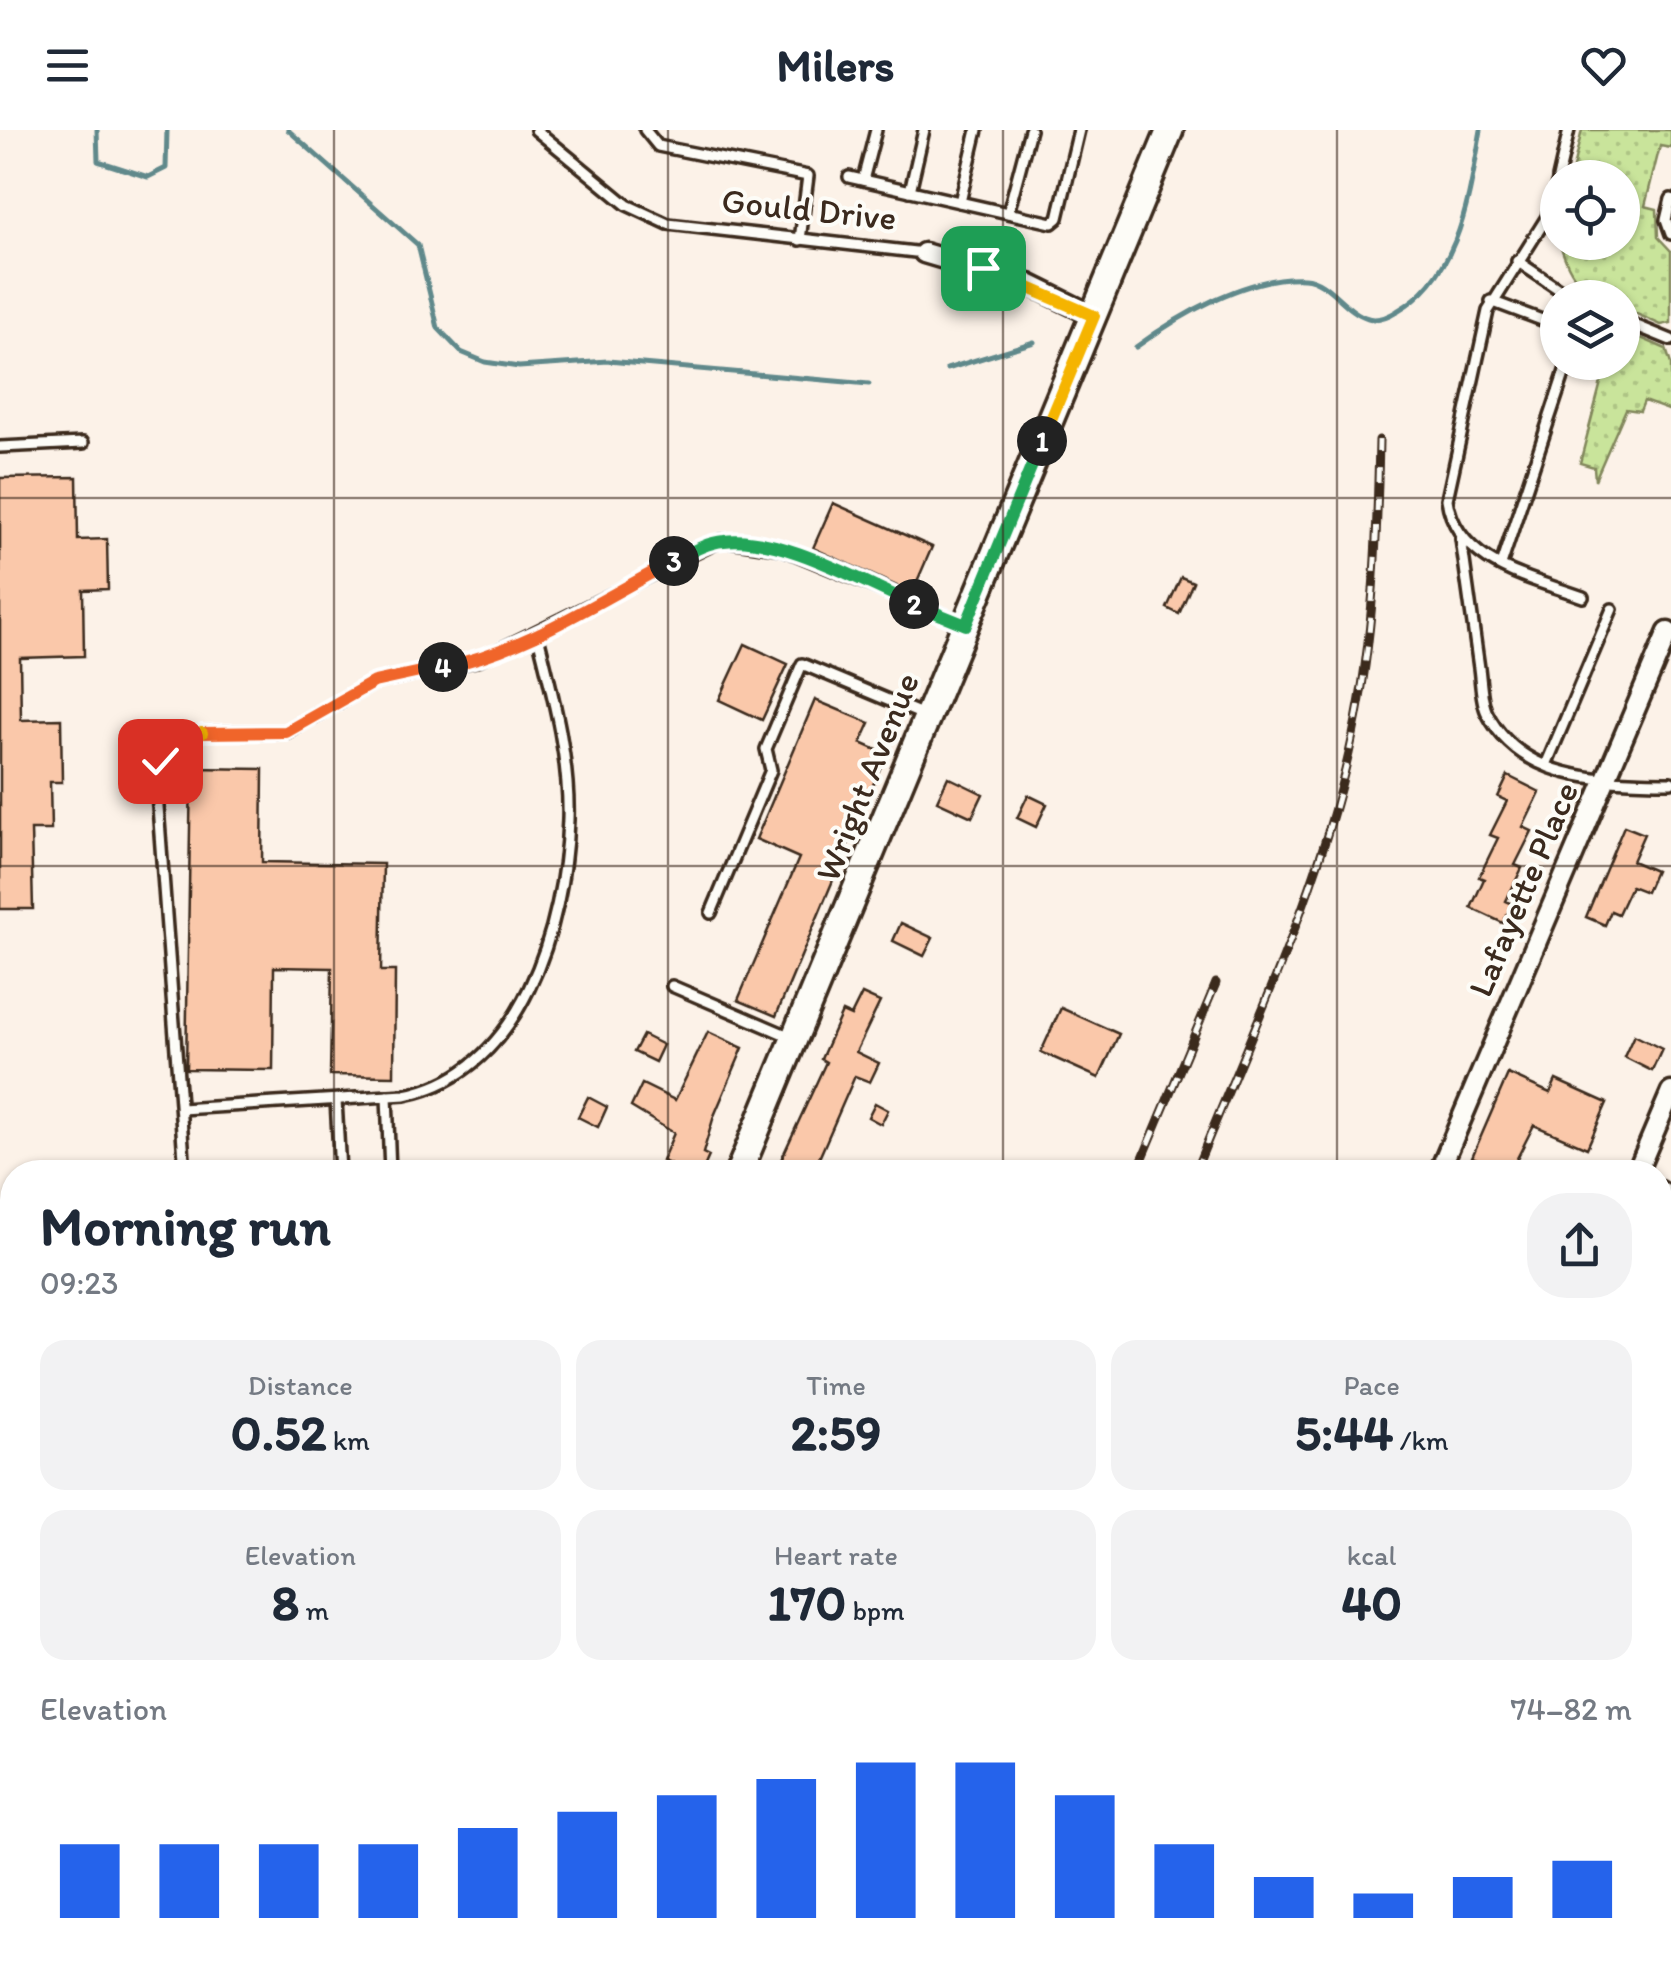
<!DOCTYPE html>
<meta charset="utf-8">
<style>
body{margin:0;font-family:Itim,sans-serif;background:#f2f2f3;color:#1f2937;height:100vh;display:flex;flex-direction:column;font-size:38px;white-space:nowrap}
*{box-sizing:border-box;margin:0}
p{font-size:32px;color:#747a83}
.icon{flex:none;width:55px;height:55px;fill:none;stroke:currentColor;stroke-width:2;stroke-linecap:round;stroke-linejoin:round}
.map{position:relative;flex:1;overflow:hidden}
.details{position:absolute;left:0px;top:1030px;width:1672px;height:812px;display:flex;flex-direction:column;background:#fff;border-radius:40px 40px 0 0;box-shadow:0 2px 8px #0004}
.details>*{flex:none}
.fabs{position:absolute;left:1540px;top:30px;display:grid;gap:20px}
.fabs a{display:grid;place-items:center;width:100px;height:100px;border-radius:50%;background:#fff;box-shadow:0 2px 8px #0004;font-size:50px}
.pin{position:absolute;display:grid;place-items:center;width:85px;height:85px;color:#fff;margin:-42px;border-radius:20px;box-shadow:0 5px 15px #0006}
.km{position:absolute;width:50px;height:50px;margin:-25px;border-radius:50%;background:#222;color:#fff;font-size:28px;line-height:50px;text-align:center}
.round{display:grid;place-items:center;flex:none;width:105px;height:105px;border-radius:40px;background:#f2f2f3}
.headline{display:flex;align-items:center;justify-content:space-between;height:170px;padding:0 40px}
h1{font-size:55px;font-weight:700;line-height:75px}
.metrics{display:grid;grid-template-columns:repeat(3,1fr);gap:15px;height:170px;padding:10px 40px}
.metrics div{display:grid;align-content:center;border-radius:25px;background:#f2f2f3;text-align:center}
.metrics b{font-size:50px;font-weight:700}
.metrics small{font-size:28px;font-weight:400}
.metrics p{font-size:28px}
.chart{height:280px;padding:20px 40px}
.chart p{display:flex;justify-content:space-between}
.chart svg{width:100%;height:180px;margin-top:10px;stroke:#2563eb;stroke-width:6}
header{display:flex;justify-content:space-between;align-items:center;height:130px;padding:0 40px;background:#fff;font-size:45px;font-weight:700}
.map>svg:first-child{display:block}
.grass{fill:url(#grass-dots);stroke:#82875c;stroke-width:2.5}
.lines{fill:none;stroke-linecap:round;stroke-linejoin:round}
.stream{stroke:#60898b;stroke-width:5}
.building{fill:#fac8aa;stroke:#3b2a1e;stroke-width:2.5}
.lane-casing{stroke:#3b2a1e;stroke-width:16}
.street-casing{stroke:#3b2a1e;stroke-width:25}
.secondary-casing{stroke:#3b2a1e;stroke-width:32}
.path{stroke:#3b2a1e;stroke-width:2.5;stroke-dasharray:2.5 8;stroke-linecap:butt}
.lane{stroke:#fdfcf7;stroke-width:9}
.street{stroke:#fdfcf7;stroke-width:18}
.secondary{stroke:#fdfcf7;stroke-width:25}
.rail-casing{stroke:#3b2a1e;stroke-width:9}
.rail{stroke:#fdfcf7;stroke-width:5;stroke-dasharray:15;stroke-linecap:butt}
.split-1-casing{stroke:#fff;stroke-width:20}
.split-2-casing{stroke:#fff;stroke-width:20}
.split-3-casing{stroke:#fff;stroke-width:20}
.split-4-casing{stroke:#fff;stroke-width:20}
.split-5-casing{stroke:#fff;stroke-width:20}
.split-6-casing{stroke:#fff;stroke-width:20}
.split-1{stroke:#f5b400;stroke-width:12}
.split-2{stroke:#22a559;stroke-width:12}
.split-3{stroke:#22a559;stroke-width:12}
.split-4{stroke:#f0652b;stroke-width:12}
.split-5{stroke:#f0652b;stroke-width:12}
.split-6{stroke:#f5b400;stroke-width:12}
.grid{fill:none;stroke:#3b2a1e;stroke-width:2.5;stroke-opacity:0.55}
.labels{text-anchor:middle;stroke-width:8;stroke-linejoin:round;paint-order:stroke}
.street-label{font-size:35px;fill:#3b2a1e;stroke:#fdfcf7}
</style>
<header><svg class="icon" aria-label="menu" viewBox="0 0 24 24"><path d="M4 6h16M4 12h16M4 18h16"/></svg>Milers<svg class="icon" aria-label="heart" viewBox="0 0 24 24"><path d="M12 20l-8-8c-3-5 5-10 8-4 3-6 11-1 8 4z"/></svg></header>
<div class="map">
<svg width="1671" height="1841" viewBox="0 0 1671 1841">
<defs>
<pattern id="grass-dots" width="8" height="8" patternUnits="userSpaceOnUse" patternTransform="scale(2.5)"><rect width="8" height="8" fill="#c9e49b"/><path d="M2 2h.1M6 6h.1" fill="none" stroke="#aec485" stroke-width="1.8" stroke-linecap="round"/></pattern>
</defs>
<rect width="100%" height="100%" fill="#fcf2e8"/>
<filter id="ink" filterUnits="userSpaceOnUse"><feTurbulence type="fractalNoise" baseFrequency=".01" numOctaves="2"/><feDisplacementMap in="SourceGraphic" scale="20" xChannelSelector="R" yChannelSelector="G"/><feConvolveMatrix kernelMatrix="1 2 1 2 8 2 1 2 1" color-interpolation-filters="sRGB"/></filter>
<g filter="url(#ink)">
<!-- grass -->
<g class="grass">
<path d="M1582,0H1671V18L1660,16L1645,76L1657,79L1658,107L1671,121V193L1661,195L1623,178L1622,168C1586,168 1569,148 1560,113L1622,112V48L1571,47Z"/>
<path d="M1623,200L1666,219L1671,234V281L1644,271L1640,281L1626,279L1595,350L1594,337L1580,333L1606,233L1622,232Z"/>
</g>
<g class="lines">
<!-- stream -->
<g class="stream">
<path d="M97,0L98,31L148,47L166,38L167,0"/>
<path d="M288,0L418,115L438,198L461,222L485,232L519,237L608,231L869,254"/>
<path d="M1136,217C1180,185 1247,145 1304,148C1328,149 1345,182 1368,188C1378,191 1389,186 1397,181C1461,145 1469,66 1481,0"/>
<path d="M947,239L1034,212"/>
</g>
</g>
<!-- building -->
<g class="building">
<path d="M77,347L78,410L107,409L108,459L83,460L84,526L20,528L21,590L61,589L62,652H50L51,700H31L33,779H0V348Z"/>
<path d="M833,373L932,417L912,463L813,418Z"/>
<path d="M1181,447L1193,452L1179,484L1167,478Z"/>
<path d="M745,514L788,534L762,590L719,570Z"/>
<path d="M815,570L870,593L861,613L886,624L776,886L738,870L799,728L756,709Z"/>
<path d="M191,638L263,639L262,732L383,734L381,841H395L394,946L330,945L332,838L274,837L273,940L186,939Z"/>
<path d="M1508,646L1540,662L1523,697L1532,701L1515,735L1522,738L1506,771L1512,774L1503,793L1471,778L1484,749L1479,747L1498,708L1490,705L1507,671L1498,667Z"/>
<path d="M948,647L983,664L972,687L937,671Z"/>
<path d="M1028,665L1047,674L1036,697L1017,688Z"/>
<path d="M1624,696L1644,704L1632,731L1655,741L1646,762L1631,756L1618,784L1611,781L1605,795L1586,787Z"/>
<path d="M901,793L933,808L924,826L893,811Z"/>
<path d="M862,864L880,872L856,922L879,933L870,952L855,946L813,1042H800L780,1032L826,932L821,929L842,882L851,886Z"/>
<path d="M1061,878L1119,904L1099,948L1041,922Z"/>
<path d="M708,902L743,918L714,986L703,1023L709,1026L702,1042H666L670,1034L662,1031L674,1003L631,977L642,954L675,970Z"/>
<path d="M643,905L663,915L655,932L634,922Z"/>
<path d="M1634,905L1662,919L1652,941L1624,927Z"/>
<path d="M1508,944L1550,963L1556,950L1607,973L1587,1018L1534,995L1510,1042L1472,1027Z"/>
<path d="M588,967L607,977L598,997L578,987Z"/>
<path d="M875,973L888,980L881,994L868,987Z"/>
<path d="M1671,1806V1841H1654L1660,1830Z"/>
</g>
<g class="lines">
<!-- lane casing -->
<g class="lane-casing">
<g id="lane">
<path d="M536,0L627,75L668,94L924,123"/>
<path d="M645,0L658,16L808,46L800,110"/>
<path d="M849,47L1052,93L1058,88L1079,0"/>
<path d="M1558,48L1569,0"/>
<path d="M863,50L876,0"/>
<path d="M1558,51L1547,87L1488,181L1447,369C1456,434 1531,448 1583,467"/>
<path d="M910,61L924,0"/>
<path d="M1671,69L1666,90L1671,104"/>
<path d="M960,72L977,0"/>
<path d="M1008,83L1030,0"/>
<path d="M1517,131L1572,168"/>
<path d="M1491,171L1558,196"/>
<path d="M1622,190L1671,210"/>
<path d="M0,317L83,313"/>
<path d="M1461,409C1467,452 1473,495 1479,538C1481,552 1481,571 1487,583C1522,652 1605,651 1671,652"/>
<path d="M1501,435L1568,232"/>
<path d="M1546,635L1612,479"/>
<path d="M711,783L771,640L766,619L802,534L926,586"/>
<path d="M672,856L793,908"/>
<path d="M387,966L390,1042"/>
<path d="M336,970L340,1042"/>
<path d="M181,979L405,965C523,942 564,795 568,690C570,628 552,562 537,502"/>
<path d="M185,1042L157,663L168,614L185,605L211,602H287L375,552L476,531L722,410L783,419L964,494"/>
</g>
</g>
<!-- street casing -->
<g class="street-casing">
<g id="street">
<path d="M924,123L1029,154L1094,186"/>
<path d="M1439,1042L1668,502"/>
<path d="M1637,1042L1671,962"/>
<path d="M1660,1061L1671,1069"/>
<path d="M0,1592L12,1606"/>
<path d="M1660,1753L1671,1727"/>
<path d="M210,1830L220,1841"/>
<path d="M30,1841L50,1830"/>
<path d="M1236,1841L1241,1830"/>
<path d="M1623,1841L1628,1830"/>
</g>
</g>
<!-- secondary casing -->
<g class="secondary-casing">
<g id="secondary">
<path d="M739,1042L1170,0"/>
<path d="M0,1255L12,1260"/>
<path d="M1356,1830L1382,1841"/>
</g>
</g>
<!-- path -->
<path class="path" d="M1670,1037H1671"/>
<!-- lane -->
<use href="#lane" class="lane"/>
<!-- street -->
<use href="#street" class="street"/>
<!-- secondary -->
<use href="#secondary" class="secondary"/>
<!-- rail casing -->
<g class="rail-casing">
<g id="rail">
<path d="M1137,1042L1216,853"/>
<path d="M1195,1042C1252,900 1322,756 1353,605C1374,507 1377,409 1379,310"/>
<path d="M873,1841L878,1830"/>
</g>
</g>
<!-- rail -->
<use href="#rail" class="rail"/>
</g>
</g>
<g class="lines" filter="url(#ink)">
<!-- split-1 casing -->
<g class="split-1-casing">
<path id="split-1" d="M983,138L1094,186L1042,311"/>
</g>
<!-- split-2 casing -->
<g class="split-2-casing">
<path id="split-2" d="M914,474L966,495L1042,311"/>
</g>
<!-- split-3 casing -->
<g class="split-3-casing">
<path id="split-3" d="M674,431C689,423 707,412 724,411C780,404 862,452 914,474"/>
</g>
<!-- split-4 casing -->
<g class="split-4-casing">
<path id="split-4" d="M443,537C525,521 601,469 674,431"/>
</g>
<!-- split-5 casing -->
<g class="split-5-casing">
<path id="split-5" d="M202,603L286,602L374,552L443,537"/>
</g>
<!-- split-6 casing -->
<g class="split-6-casing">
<path id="split-6" d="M160,631L168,614L202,603"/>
</g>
<!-- split-1 -->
<use href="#split-1" class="split-1"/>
<!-- split-2 -->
<use href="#split-2" class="split-2"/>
<!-- split-3 -->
<use href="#split-3" class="split-3"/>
<!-- split-4 -->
<use href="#split-4" class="split-4"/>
<!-- split-5 -->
<use href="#split-5" class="split-5"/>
<!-- split-6 -->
<use href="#split-6" class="split-6"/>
</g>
<!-- grid -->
<path class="grid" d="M334,0V1042M668,0V1042M1003,0V1042M1337,0V1042M0,368H1671M0,736H1671M0,1105H12M1660,1105H1671M0,1473H12M1660,1473H1671M334,1830V1841M668,1830V1841M1003,1830V1841M1337,1830V1841"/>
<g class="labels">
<!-- street labels -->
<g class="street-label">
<text transform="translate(809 79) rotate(6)" y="12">Gould Drive</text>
<text transform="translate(867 647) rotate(-68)" y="12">Wright Avenue</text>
<text transform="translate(1523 759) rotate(-67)" y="12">Lafayette Place</text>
</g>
</g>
</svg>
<div class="fabs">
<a><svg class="icon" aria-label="locate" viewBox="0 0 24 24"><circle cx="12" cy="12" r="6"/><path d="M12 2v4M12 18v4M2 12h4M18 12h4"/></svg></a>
<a><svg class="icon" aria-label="layers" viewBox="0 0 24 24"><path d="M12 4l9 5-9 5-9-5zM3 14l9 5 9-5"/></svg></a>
</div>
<div class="pin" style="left:983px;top:138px;background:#1e9e55"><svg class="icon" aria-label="arrive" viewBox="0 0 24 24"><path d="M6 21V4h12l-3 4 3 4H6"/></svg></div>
<div class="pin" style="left:160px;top:631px;background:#d93025"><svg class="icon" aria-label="check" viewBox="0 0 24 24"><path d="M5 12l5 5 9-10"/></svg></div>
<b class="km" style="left:1042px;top:311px">1</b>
<b class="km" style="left:914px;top:474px">2</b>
<b class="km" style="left:674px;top:431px">3</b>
<b class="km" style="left:443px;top:537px">4</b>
<section class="details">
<div class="headline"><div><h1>Morning run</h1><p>09:23</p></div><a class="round"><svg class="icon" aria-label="share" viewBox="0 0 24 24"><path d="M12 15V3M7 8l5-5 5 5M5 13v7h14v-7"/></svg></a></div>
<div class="metrics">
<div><p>Distance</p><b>0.52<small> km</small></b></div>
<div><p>Time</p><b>2:59</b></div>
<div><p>Pace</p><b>5:44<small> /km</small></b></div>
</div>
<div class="metrics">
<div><p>Elevation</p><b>8<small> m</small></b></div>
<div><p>Heart rate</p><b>170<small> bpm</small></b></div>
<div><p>kcal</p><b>40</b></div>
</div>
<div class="chart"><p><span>Elevation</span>74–82 m</p>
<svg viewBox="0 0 160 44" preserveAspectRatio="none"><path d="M5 44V26M15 44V26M25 44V26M35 44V26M45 44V22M55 44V18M65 44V14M75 44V10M85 44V6M95 44V6M105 44V14M115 44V26M125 44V34M135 44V38M145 44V34M155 44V30"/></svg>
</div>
</section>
</div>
